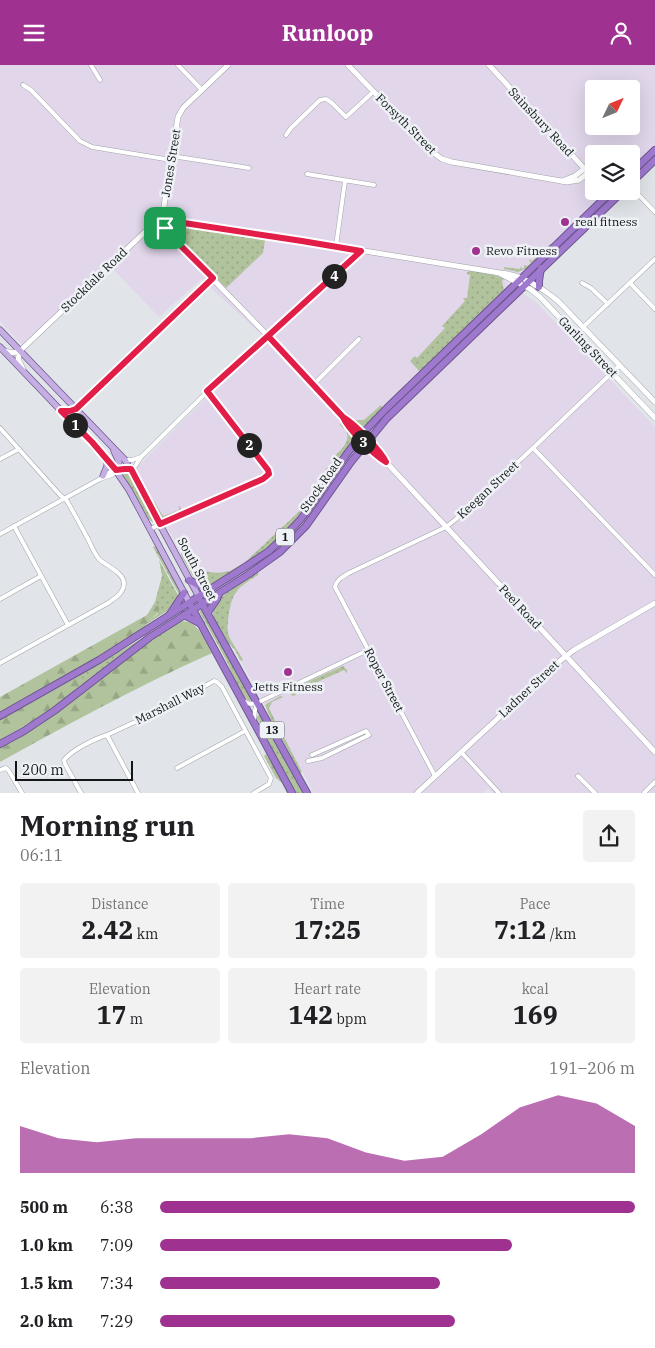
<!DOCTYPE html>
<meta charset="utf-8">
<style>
body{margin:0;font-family:"IBM Plex Serif",serif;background:#f2f2f2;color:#202124;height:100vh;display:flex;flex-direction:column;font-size:19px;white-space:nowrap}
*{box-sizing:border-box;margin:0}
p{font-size:16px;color:#757577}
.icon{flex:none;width:28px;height:28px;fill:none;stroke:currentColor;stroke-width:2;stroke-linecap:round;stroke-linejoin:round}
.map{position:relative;height:728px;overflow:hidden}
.drawer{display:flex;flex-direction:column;background:#fff;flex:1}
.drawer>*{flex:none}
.needle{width:32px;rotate:47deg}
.fabs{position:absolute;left:585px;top:15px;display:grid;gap:10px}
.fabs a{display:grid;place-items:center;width:55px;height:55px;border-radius:5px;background:#fff;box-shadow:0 5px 20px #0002;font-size:25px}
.scale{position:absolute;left:15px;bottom:12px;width:118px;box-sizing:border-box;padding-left:5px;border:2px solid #141516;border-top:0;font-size:14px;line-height:18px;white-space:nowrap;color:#141516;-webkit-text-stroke:4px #eef2f6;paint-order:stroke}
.pin{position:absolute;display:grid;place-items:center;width:42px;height:42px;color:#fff;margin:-21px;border-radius:10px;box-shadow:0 2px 8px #0006}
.km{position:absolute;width:25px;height:25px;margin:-12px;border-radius:50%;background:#222;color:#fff;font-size:14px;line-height:25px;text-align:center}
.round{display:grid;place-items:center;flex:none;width:52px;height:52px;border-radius:5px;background:#f2f2f2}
.summary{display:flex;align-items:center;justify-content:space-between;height:85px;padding:0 20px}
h1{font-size:28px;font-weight:700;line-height:38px}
.figures{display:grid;grid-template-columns:repeat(3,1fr);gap:8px;height:85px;padding:5px 20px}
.figures div{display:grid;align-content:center;border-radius:5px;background:#f2f2f2;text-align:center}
.figures b{font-size:25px;font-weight:700}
.figures small{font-size:14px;font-weight:400}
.figures p{font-size:14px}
.chart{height:140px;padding:10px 20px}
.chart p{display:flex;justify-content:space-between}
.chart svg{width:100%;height:90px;margin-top:5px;fill:#9f3291;opacity:.7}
ul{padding:0 20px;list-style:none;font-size:16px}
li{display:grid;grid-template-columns:80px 60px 1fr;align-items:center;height:38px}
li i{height:12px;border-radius:6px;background:#9f3291}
header{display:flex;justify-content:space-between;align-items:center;height:65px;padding:0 20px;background:#9f3291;color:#fff;font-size:22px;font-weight:700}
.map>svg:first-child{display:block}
.industrial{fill:#e1d6ea;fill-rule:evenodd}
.grass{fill:url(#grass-dots)}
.forest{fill:url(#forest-firs)}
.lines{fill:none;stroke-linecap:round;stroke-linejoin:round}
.street-casing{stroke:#9fa3a7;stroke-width:5}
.secondary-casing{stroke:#9fa3a7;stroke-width:6}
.primary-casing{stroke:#6e568e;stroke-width:7}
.highway-casing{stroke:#6e568e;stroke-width:8}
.street{stroke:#fff;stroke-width:4}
.secondary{stroke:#fff;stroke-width:5}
.primary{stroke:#c5afe2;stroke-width:5.5}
.highway{stroke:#9f79ce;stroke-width:6}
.route-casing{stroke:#fff;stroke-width:10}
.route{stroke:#e11d48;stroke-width:6}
.poi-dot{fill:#9f3291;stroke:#eef2f6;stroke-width:2}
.labels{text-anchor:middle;stroke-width:5;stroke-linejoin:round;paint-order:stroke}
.shield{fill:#eef2f6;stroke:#555759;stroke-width:1}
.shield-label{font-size:11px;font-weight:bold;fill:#141516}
.street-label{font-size:12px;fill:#141516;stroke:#eef2f6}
.poi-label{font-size:12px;fill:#141516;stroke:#eef2f6;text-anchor:start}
</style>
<header><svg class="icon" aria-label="menu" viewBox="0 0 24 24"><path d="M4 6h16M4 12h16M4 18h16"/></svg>Runloop<svg class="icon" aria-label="person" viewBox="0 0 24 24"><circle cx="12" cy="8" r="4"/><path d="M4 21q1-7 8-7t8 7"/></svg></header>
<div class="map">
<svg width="655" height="728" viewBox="0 0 655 728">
<defs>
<pattern id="grass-dots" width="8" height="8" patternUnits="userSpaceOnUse" patternTransform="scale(1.25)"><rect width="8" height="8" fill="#b1c39c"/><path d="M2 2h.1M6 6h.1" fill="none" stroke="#97a786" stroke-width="1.8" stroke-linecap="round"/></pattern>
<pattern id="forest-firs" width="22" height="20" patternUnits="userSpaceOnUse" patternTransform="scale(1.25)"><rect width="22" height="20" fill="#b1c39c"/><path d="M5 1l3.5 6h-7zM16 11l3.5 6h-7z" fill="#97a786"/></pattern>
</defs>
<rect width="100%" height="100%" fill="#e1e5e9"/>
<!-- industrial -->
<path class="industrial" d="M0,0H655V82L631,105V89H594V126H609L525,206L506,218L536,237L655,362V728H492L488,723L483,728H314L135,404L266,274L201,214L159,252L112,203L25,283L0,256ZM594,24H631V61H594Z"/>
<!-- grass -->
<g class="grass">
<path d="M172,159L264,173L265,175L263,188L226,223L171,166L170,164Z"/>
<path d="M550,179L552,180L526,205L525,204L518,207L504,204V202L520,204L521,201L522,204L524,203V200L527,201L531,198L529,195L530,194L532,196Z"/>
<path d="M470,205L491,209L500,212L504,214L502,216L504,226L420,307L410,296L415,291L417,293L445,263L442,261L465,236L463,233H467L470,210L467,209V208Z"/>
<path d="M381,340L383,343L366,361L359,362L354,359L355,355H364Z"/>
<path d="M342,357C347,363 354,369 352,377L321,422L319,421L327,408L325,405L333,397L331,394C338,388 352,377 346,366C345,364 342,362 340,360V358Z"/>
<path d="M128,406L156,456L155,457H152L146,452L120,407Z"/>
<path d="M152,436H154L163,451L179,445V440L182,446L164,454L160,452Z"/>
<path d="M305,441L306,443L286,467L267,484L208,522H203C205,514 196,510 191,505L202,516L203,519L195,515L181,490V488L183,489L190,502L195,505L218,508L230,506L244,498Z"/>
<path d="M156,481L179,525L180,531L153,482Z"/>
<path d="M159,495L179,532L167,546L147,559L149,556L158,549L157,540L155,537L162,511Z"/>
<path d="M258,506V510C239,522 233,525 229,548C228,555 227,562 228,568C229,574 240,589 243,595L242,596L240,595C238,591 236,585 232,582C229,578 230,581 226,577C222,570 211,552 213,544C216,533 247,513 258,506Z"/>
<path d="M201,545L253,634L249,636C237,628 234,612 228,599C219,581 209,564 199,546Z"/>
<path d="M141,574V575L69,631L81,620L77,612L73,614Z"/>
<path d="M343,601L347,605V608L344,605L295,627L296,630L292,631L290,625Z"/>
<path d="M280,631L283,632L272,637L269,643L282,671L273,659L265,640Z"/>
<path d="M261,649L303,728H294L258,655L256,652Z"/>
<path d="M284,672L302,707L300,708L282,674Z"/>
<path d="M266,689L274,701L289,728H287L282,718L276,713L264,691Z"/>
</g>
<!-- forest -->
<g class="forest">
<path d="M155,537L159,543V547L149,556L144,563L96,594L0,648V632L147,550Z"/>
<path d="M183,556C199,557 205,576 212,588L210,589C138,621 69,659 0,697V683L16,674L139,583L177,558Z"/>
<path d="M77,612H81L84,615C70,638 23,661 0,675V655Z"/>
</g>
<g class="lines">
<!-- street casing -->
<g class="street-casing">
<g id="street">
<path d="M91,0L100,15"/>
<path d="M178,0L202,25"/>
<path d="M23,20L31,25L80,76L92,82L171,95"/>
<path d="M286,70L291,63L320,35L326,34L332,38L346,52L373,27"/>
<path d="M172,91L249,103"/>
<path d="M307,109L374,120"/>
<path d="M631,122L655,147"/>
<path d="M336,181L345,116"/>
<path d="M582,218L591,223L608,239"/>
<path d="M630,218L655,244"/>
<path d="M583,262L655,194"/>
<path d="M313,320L359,274"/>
<path d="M61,347L70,346L76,344L213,213"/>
<path d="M0,363L60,430L67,436C74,448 81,461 88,474C91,480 94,488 99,494C106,501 123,507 124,518C124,528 115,533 108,538L0,598"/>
<path d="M533,383L655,510"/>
<path d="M0,394L19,384"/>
<path d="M125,395H132L141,392"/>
<path d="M133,408L134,403L141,392L207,327L361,186"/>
<path d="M103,411L110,407L116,405"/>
<path d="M14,461L68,560"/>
<path d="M150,464L263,414L269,409L268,405L207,327"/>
<path d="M0,469L100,414L112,410L116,406"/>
<path d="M0,534L41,511"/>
<path d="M243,636L250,639L257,638L368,585"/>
<path d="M254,655L255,645L257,638"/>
<path d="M107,670L138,728"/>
<path d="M461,687L499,728"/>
<path d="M308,696L322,693L369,670L366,666L312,690"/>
<path d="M177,703L245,666"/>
<path d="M0,705L6,703L9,706L22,728"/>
<path d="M435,711L335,522C337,514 342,512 349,508L446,462L456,454L533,383L620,300"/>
<path d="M578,711L595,728"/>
<path d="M81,728L65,699L64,695C72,685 94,674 107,670L163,644L214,616L217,617L222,622L271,713L269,719L254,728"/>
<path d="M644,728L655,717"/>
</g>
</g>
<!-- secondary casing -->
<g class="secondary-casing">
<g id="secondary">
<path d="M228,0L183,43L178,52L164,141C163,152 163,161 170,170L268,271L343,352C355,359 379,385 386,397"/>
<path d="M348,0L431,86L442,94L452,97L567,117L579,115L588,108"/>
<path d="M489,0L594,114"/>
<path d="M562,116L575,111L584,104"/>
<path d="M501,209L530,224L540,232L655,353"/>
<path d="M4,286L12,288L20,286L149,163L160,157L171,156L303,176L500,208C521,209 542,223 558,236L655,337"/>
<path d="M20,286L18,294L23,304"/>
<path d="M344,355C352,368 373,389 386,397L655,687"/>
<path d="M417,728L561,595L574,585L655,538"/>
</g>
</g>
<!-- primary casing -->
<g class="primary-casing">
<g id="primary">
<path d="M0,265L125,395L199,532"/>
<path d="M0,282L110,397L129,425L189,537"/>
<path d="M114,386L119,397L116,405L124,404H131"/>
<path d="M103,411L107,401V393"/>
</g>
</g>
<!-- highway casing -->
<g class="highway-casing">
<g id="highway">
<path d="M631,108L655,85"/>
<path d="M631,118L655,95"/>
<path d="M539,222V216L541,203"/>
<path d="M189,515L209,526"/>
<path d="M200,535L307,728"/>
<path d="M191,541L292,728"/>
<path d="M208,547L217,534L219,529"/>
<path d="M170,549L184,528"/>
<path d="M184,550L201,559"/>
<path d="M0,651L99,595L251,498L269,486L285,471L301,454L346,390L362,369L387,343L612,126"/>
<path d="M0,679L24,666L54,646L150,572L249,509L280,487L306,461L351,397L387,353L623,126"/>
</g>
</g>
<!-- street -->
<use href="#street" class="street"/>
<!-- secondary -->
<use href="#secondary" class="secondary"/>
<!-- primary -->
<use href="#primary" class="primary"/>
<!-- highway -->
<use href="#highway" class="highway"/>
</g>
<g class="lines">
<!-- route casing -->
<g class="route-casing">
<path id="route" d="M165,163L170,170L213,213L76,344L70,346H61L92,377L116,405L124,404H131L160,459L263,414L269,409L268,405L207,326L268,271L343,352C348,364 374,390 386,397C380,385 355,359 343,352L268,271L361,186L302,176L171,156H163L165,163"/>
</g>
<!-- route -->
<use href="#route" class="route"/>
</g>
<!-- markers -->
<g class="poi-dot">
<circle cx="565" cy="157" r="5"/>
<circle cx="476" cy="186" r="5"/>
<circle cx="288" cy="607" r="5"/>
</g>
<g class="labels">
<!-- shield labels -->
<g class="shield">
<rect x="276" y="463.5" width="18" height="17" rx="4"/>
<rect x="259.5" y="656.5" width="25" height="17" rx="4"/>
</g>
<g class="shield-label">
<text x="285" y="476">1</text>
<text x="272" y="669">13</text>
</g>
<!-- street labels -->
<g class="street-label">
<text transform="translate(541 57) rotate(47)" y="4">Sainsbury Road</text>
<text transform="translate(406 59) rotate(45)" y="4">Forsyth Street</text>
<text transform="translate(171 98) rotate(-81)" y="4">Jones Street</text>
<text transform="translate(94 215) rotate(-44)" y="4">Stockdale Road</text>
<text transform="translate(588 282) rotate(46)" y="4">Garling Street</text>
<text transform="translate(321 420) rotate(-55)" y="4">Stock Road</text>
<text transform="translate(488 425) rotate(-43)" y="4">Keegan Street</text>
<text transform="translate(197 504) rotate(62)" y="4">South Street</text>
<text transform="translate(520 542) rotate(47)" y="4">Peel Road</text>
<text transform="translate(384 615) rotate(62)" y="4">Roper Street</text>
<text transform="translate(529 624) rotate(-43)" y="4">Ladner Street</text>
<text transform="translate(170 639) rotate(-27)" y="4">Marshall Way</text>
</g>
<!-- poi labels -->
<g class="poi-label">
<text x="575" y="161">real fitness</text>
<text x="486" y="190">Revo Fitness</text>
<text x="288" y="626" text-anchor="middle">Jetts Fitness</text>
</g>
</g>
</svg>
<div class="fabs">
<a><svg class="needle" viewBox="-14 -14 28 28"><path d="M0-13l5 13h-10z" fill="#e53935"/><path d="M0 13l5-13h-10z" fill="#757577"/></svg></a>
<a><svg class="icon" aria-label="layers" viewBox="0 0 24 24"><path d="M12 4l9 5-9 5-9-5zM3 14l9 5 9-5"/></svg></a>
</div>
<div class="scale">200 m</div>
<div class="pin" style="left:165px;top:163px;background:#1e9e55"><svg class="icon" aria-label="arrive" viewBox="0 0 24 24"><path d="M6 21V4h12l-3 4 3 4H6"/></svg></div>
<b class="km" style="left:75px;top:360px">1</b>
<b class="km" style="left:249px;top:380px">2</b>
<b class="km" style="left:363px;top:377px">3</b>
<b class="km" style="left:334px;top:211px">4</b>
</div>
<section class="drawer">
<div class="summary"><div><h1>Morning run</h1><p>06:11</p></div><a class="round"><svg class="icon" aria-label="share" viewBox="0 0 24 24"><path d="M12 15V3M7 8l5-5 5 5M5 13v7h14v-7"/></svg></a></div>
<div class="figures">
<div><p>Distance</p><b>2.42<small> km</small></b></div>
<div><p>Time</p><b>17:25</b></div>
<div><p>Pace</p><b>7:12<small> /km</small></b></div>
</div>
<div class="figures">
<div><p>Elevation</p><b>17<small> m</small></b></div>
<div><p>Heart rate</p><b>142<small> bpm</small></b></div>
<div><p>kcal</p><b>169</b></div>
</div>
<div class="chart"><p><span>Elevation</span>191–206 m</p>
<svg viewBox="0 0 160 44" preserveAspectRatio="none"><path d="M0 44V21L10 27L20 29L30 27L40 27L50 27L60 27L70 25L80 27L90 34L100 38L110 36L120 25L130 12L140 6L150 10L160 21V44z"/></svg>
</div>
<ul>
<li><b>500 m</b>6:38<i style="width:100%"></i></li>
<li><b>1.0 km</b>7:09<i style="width:74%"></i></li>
<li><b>1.5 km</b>7:34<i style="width:59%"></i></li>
<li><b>2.0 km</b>7:29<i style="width:62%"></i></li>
</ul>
</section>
